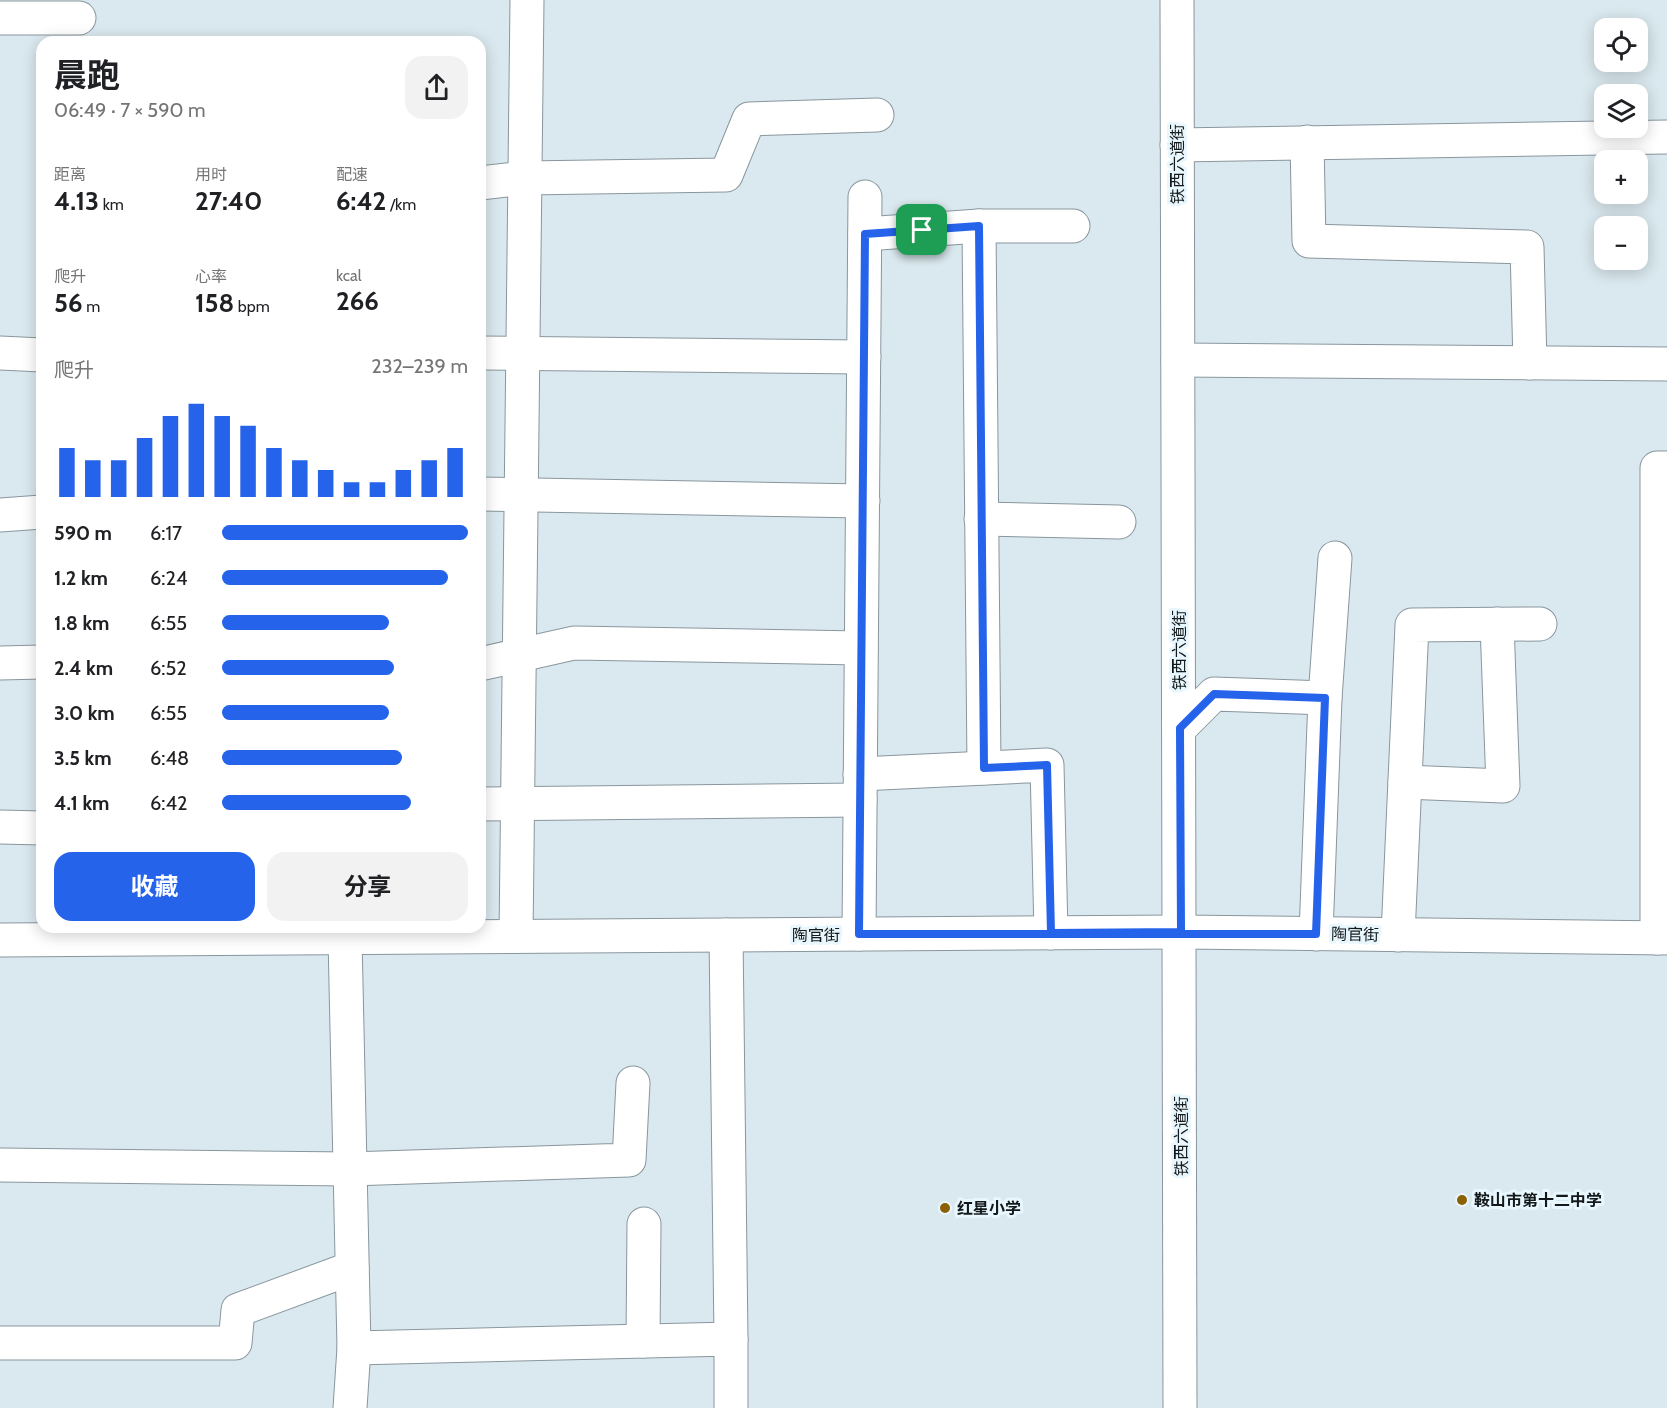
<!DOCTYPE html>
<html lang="zh">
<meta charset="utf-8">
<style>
body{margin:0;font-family:Cabin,"Noto Sans SC",sans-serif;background:#f2f2f2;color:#202124;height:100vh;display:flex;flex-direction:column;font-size:22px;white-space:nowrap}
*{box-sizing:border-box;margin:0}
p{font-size:20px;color:#757577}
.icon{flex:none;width:33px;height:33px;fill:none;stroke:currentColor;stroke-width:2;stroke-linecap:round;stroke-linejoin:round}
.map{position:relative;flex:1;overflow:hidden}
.details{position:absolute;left:36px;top:36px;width:450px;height:897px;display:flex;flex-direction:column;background:#fff;border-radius:18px;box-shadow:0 3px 15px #0003}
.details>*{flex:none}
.buttons{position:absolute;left:1594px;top:18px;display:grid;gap:12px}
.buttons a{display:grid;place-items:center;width:54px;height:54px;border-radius:12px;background:#fff;box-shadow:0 3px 15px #0003;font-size:30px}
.pin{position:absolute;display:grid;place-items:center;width:51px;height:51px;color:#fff;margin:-26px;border-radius:12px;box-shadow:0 3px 9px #0006}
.round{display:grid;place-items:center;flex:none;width:63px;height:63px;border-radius:18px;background:#f2f2f2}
.head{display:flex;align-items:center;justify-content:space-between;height:102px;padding:0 18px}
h1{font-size:33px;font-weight:700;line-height:45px}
.stats{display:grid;grid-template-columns:repeat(3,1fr);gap:9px;height:102px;padding:6px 18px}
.stats div{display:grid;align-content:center}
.stats b{font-size:26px;font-weight:700}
.stats small{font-size:16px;font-weight:400}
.stats p{font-size:16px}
.chart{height:168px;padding:12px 18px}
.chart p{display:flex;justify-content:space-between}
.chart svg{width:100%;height:108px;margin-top:6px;stroke:#2563eb;stroke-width:6}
.cta{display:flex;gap:12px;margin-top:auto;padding:12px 18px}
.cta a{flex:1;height:69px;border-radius:18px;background:#2563eb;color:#fff;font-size:24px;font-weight:700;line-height:69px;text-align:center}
.cta a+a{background:#f2f2f2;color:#202124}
ul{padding:0 18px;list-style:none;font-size:20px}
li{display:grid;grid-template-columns:96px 72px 1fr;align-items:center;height:45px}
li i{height:15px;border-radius:8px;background:#2563eb}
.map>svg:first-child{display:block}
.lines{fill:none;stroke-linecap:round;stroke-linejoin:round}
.minor-casing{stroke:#89969d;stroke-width:35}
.major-casing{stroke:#89969d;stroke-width:35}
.minor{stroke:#fff;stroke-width:33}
.major{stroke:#fff;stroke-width:33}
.route-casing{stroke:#fff;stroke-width:12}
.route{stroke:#2563eb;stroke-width:8}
.poi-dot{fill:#8c6004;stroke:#e8f6fd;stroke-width:2}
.labels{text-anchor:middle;stroke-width:6;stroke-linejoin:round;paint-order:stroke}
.street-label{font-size:16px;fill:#13181a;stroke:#e8f6fd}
.poi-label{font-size:16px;font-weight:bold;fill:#13181a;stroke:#e8f6fd;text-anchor:start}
</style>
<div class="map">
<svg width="1667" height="1408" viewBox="0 0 1667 1408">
<rect width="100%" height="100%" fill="#dae9ef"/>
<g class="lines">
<!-- minor casing -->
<g class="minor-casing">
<g id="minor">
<path d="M0,18H79"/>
<path d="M1307,142L1309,241L1527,247L1530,363"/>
<path d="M1177,145L1667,137"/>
<path d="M480,183L525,178L726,175L749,119L877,115"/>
<path d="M979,226L984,768"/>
<path d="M865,234L979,226H1073"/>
<path d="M0,353L42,355"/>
<path d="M480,353L864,357"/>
<path d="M1178,360L1667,364"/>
<path d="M480,494L863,501"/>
<path d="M0,515L42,512"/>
<path d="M981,519L1119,522"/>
<path d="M0,663L42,662"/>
<path d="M480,664L574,643L861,648"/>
<path d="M1180,728L1214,694L1325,698"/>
<path d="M860,774L1047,765L1051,933"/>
<path d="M1405,782L1503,786L1497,624"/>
<path d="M480,804L860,800"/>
<path d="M0,827L42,828"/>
<path d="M859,934L865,197"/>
<path d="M1316,934L1325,698L1335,558"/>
<path d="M726,935L731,1339"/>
<path d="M1398,935L1412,625L1540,624"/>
<path d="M516,936L527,0"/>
<path d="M345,938L354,1348L350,1408"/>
<path d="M1657,938V468H1667"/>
<path d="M0,940L1181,932L1667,938"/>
<path d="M0,1165L350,1169L629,1160L633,1083"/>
<path d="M643,1341L644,1224"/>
<path d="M0,1343H235L238,1310L352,1268"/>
<path d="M354,1348L731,1339V1408"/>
</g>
</g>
<!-- major casing -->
<g class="major-casing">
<path id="major" d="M1177,0L1180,1408"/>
</g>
<!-- minor -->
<use href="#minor" class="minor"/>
<!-- major -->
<use href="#major" class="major"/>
</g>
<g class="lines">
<!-- route casing -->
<g class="route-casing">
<path id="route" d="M922,230L865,234L859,934H1316L1325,698L1214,694L1180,728L1181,932L1051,933L1047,765L984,768L979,226L922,230"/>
</g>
<!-- route -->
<use href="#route" class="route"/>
</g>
<!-- markers -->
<g class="poi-dot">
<circle cx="1462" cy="1200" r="6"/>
<circle cx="945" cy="1208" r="6"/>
</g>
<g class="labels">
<!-- street labels -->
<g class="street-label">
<text transform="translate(1177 164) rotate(-90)" y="6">铁西六道街</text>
<text transform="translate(1179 650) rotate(-90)" y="6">铁西六道街</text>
<text transform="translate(1355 934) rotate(1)" y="6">陶官街</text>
<text x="816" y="941">陶官街</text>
<text transform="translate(1181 1136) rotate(-90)" y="6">铁西六道街</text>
</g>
<!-- poi labels -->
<g class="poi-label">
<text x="1474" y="1206">鞍山市第十二中学</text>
<text x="957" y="1214">红星小学</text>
</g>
</g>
</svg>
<div class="buttons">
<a><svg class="icon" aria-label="locate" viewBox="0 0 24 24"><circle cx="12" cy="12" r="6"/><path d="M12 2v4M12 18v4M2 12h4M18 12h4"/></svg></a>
<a><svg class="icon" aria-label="layers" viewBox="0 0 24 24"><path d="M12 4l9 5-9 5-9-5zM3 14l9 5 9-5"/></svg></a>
<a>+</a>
<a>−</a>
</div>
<div class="pin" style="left:922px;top:230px;background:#1e9e55"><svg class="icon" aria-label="arrive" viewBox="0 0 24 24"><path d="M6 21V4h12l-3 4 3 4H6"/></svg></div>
<section class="details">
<div class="head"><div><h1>晨跑</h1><p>06:49 · 7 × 590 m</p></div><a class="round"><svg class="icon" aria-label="share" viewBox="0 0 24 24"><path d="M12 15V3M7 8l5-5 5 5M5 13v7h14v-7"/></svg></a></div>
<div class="stats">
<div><p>距离</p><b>4.13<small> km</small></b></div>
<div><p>用时</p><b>27:40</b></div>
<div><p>配速</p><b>6:42<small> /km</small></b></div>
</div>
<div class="stats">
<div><p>爬升</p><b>56<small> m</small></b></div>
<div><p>心率</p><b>158<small> bpm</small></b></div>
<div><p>kcal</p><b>266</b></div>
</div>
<div class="chart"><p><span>爬升</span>232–239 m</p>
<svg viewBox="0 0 160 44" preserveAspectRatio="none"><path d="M5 44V24M15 44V29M25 44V29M35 44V20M45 44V11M55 44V6M65 44V11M75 44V15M85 44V24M95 44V29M105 44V33M115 44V38M125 44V38M135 44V33M145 44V29M155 44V24"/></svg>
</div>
<ul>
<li><b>590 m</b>6:17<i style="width:100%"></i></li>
<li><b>1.2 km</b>6:24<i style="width:92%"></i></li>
<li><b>1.8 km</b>6:55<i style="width:68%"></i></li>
<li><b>2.4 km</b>6:52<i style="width:70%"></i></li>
<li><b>3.0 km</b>6:55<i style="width:68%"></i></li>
<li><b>3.5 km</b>6:48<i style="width:73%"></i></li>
<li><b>4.1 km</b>6:42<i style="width:77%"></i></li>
</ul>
<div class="cta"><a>收藏</a><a>分享</a></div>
</section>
</div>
